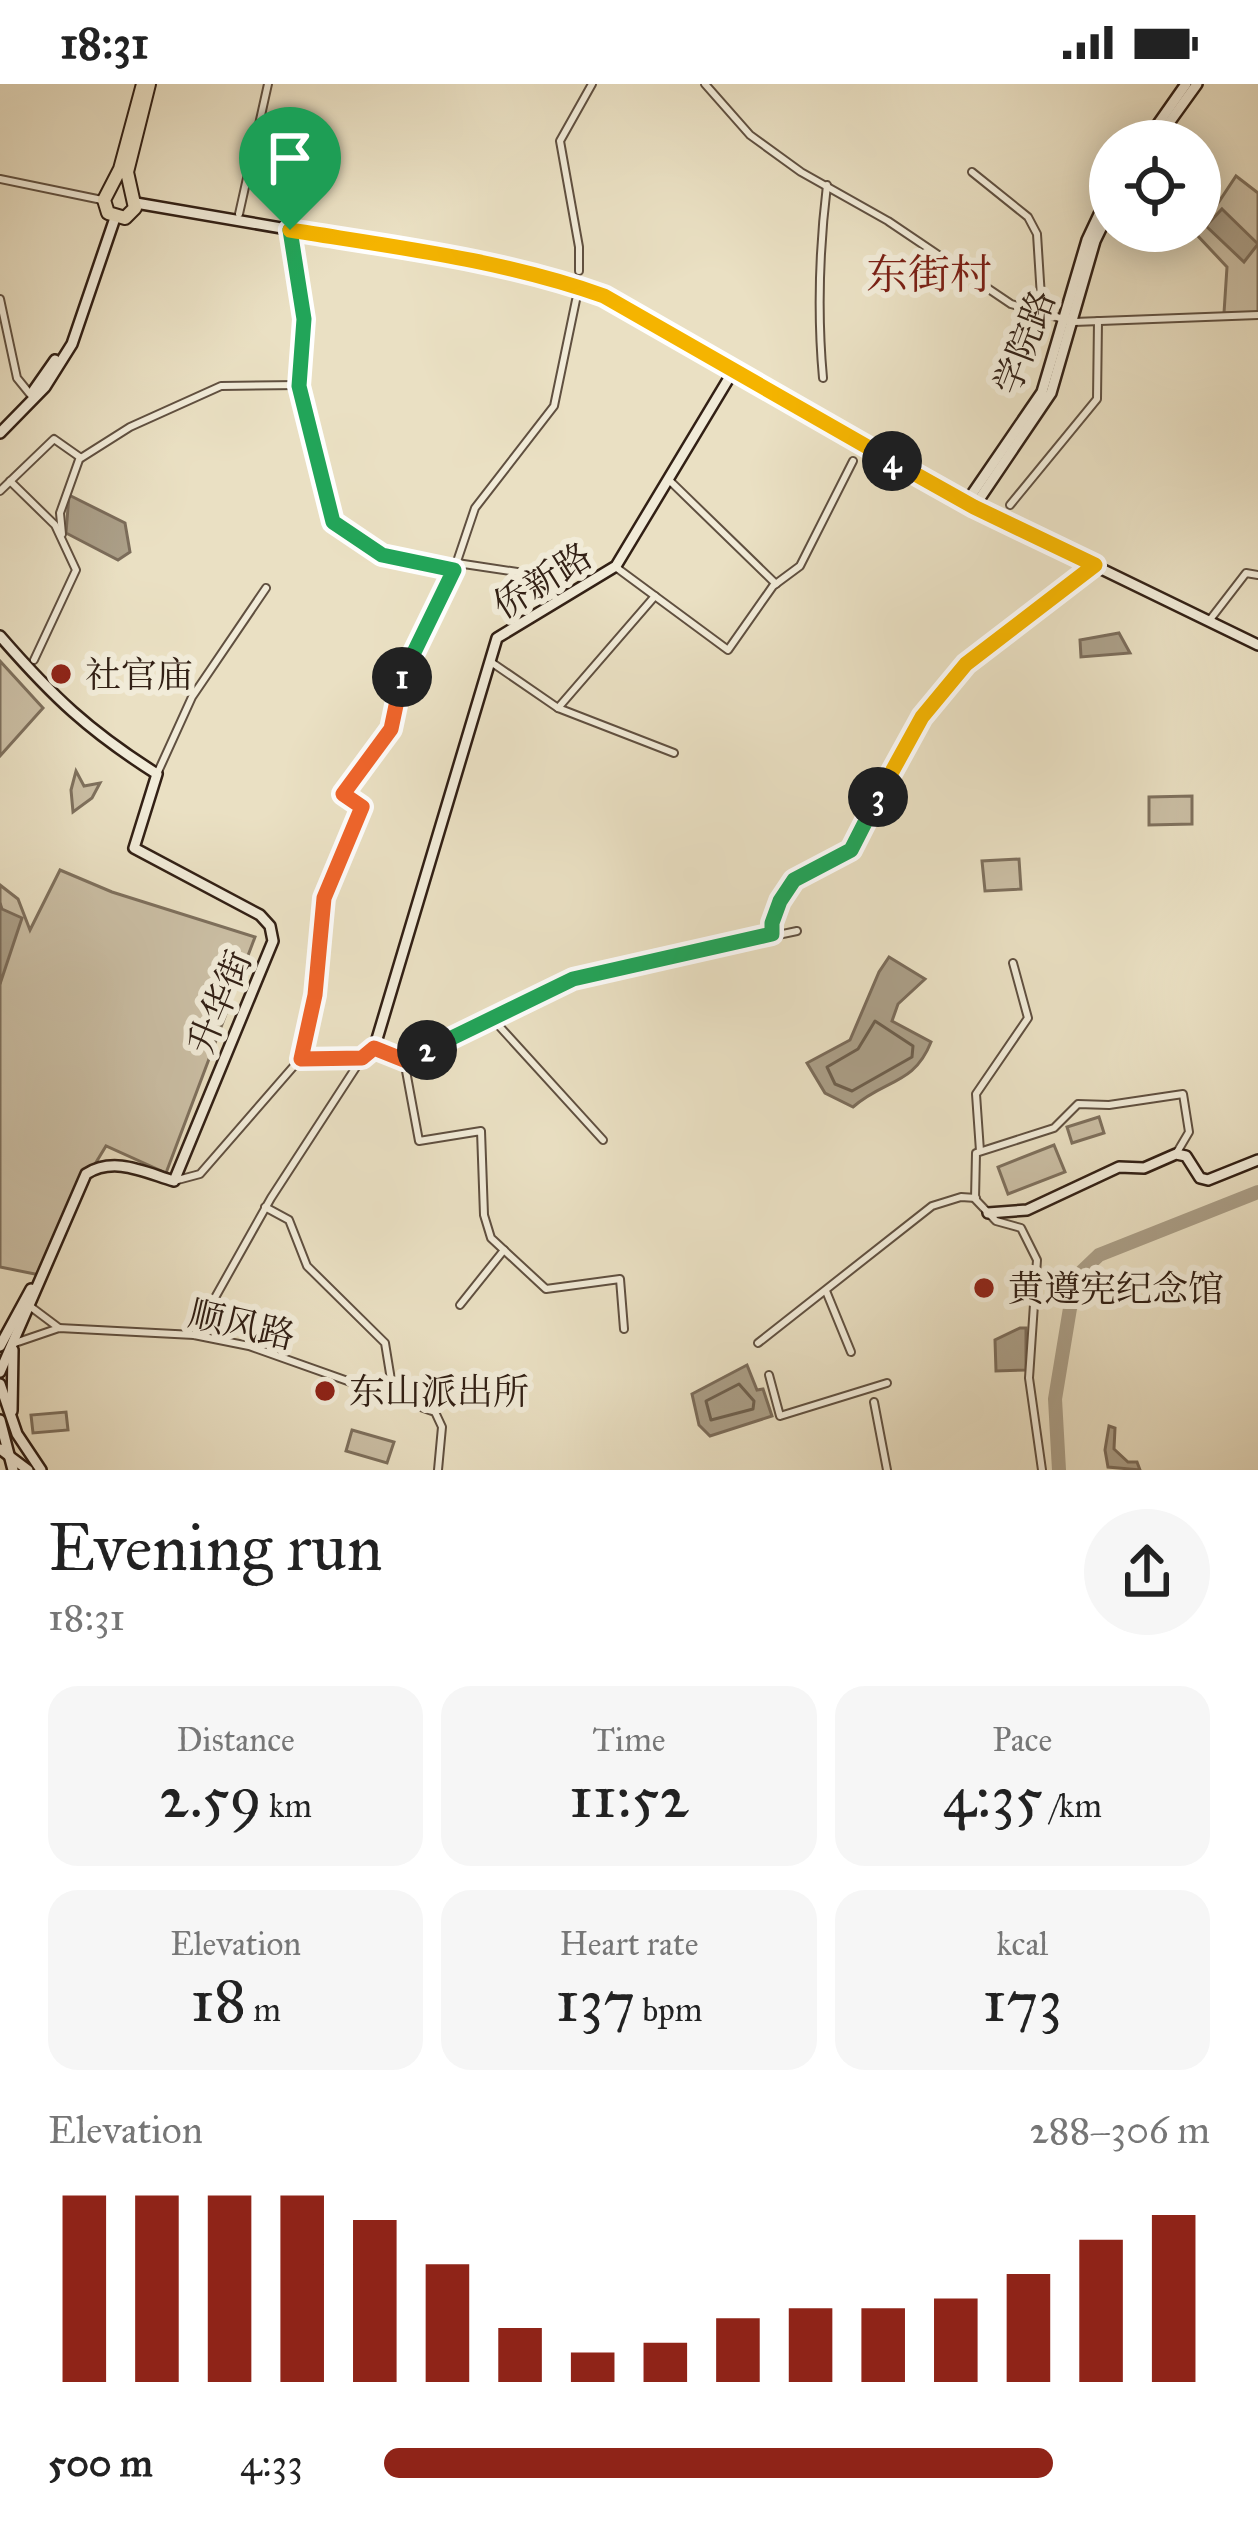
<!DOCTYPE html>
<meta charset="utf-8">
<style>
body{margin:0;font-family:"IM FELL Great Primer","Noto Serif SC",serif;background:#f6f6f6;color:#222;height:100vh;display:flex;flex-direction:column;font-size:45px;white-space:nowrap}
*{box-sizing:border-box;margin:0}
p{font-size:39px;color:#767676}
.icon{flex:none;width:66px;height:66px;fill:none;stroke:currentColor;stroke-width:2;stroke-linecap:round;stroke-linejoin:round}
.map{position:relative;height:1386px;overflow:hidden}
.sheet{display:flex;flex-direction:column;background:#fff;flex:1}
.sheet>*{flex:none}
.fabs{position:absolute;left:1089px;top:36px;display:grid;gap:24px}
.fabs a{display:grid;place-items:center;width:132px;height:132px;border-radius:50%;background:#fff;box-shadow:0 6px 30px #0003;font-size:60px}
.pin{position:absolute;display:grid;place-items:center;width:102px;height:102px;color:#fff;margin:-123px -51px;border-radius:50% 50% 50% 0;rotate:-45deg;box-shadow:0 0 12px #0007}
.pin .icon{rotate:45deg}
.km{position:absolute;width:60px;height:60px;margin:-30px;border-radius:50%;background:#222;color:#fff;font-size:33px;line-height:60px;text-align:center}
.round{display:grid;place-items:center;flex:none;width:126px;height:126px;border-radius:63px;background:#f6f6f6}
.overview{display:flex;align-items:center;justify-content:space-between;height:204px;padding:0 48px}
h1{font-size:66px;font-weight:600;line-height:90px}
.figures{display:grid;grid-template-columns:repeat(3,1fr);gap:18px;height:204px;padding:12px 48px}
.figures div{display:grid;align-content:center;border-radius:30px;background:#f6f6f6;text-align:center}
.figures b{font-size:60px;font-weight:600}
.figures small{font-size:33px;font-weight:400}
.figures p{font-size:33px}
.chart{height:336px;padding:24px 48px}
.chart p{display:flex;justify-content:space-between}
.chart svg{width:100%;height:216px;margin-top:12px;stroke:#8f2418;stroke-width:6}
ul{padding:0 48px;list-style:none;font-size:39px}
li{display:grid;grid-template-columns:192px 144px 1fr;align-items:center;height:90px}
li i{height:30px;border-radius:15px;background:#8f2418}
.status{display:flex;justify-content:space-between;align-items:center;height:84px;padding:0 60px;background:#fff;direction:ltr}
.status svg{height:33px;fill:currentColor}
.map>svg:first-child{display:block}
.green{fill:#cbbfa5;stroke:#7e705d;stroke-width:3}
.water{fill:#ab9f88;stroke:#7b6c5a;stroke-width:3}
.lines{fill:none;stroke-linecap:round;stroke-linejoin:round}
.shore{stroke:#6e604e;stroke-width:3}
.river{stroke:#ab9f88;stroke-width:14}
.street-casing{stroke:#605040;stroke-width:10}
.secondary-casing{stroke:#322015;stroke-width:14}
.highway-casing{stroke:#322015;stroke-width:16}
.street{stroke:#f1ebd8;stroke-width:6}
.secondary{stroke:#f1ebd8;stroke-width:9}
.highway{stroke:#eae0c3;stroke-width:12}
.split-1-casing{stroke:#fff;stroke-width:24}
.split-2-casing{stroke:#fff;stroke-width:24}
.split-3-casing{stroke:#fff;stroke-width:24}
.split-4-casing{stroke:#fff;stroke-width:24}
.split-5-casing{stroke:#fff;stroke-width:24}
.split-1{stroke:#22a559;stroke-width:15}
.split-2{stroke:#f0652b;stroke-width:15}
.split-3{stroke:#22a559;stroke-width:15}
.split-4{stroke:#f5b400;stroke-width:15}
.split-5{stroke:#f5b400;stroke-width:15}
.poi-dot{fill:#8f2418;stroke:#f1ebd8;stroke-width:4.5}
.labels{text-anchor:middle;stroke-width:12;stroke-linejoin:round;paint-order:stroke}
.street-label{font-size:36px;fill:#322015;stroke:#f1ebd8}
.poi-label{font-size:36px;fill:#322015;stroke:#f1ebd8;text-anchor:start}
.quarter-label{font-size:42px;fill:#7a1f14;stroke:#f1ebd8}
</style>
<div class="status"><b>18:31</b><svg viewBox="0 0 49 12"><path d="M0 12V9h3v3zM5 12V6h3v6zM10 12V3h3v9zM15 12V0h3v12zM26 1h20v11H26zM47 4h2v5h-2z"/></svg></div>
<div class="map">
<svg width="1258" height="1386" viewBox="0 0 1258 1386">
<rect width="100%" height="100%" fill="#eae0c3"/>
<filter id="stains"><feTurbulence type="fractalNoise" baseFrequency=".00167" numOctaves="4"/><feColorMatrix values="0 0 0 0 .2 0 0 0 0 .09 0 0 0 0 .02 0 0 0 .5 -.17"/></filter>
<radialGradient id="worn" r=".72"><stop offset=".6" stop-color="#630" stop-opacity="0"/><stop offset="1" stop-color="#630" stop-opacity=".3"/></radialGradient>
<!-- green -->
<g class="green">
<path d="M1236,92L1258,109V229H1224L1227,183L1197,151Z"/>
<path d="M0,577L43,624L0,672Z"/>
<path d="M76,687L84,702L100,699L92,714L73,728L71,706Z"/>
<path d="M1192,712V740L1149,741V713Z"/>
<path d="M1019,775L1021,805L985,807L982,777Z"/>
<path d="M60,786L112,808L255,853L166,1089L106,1062L78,1108L40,1191L0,1183V801L18,815L30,846Z"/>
<path d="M1099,1033L1104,1049L1072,1059L1067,1043Z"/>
<path d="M1054,1061L1065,1088L1008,1110L998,1083Z"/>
<path d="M66,1328L68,1346L33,1349L31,1331Z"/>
<path d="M352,1346L394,1358L387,1379L346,1367Z"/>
</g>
<!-- water -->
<g class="water">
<path d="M1222,125L1258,160L1244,178L1206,142Z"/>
<path d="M69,411L125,439L130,468L118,476L66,449Z"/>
<path d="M1119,549L1130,569L1081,573L1080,556Z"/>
<path d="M0,819L2,825L22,834L0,900Z"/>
<path d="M889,873L925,895L898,920L892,937L931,958C914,1001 885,995 853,1023L825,1009L807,979L850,956L879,888Z"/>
<path d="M1020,1244H1026V1286L996,1287L995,1256Z"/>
<path d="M747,1281L757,1306L763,1305L772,1332L710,1352L699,1341L692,1310Z"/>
<path d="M1109,1342L1115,1344L1114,1365L1128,1378H1137L1140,1386L1108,1383L1105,1366Z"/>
</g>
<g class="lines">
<!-- shore -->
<g class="shore">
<path d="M875,937L913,962L912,973L852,1007L835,1000L827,983L858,965Z"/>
<path d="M739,1300L754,1317L753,1325L711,1336L706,1317Z"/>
</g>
<!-- river -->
<path class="river" d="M1059,1386L1055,1315L1075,1194L1099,1171L1258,1108"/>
<!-- street casing -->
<g class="street-casing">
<g id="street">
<path d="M705,0L750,51L801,88L888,137L1011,220L1074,238L1258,231"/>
<path d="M972,88L1028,133L1037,150L1042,229"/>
<path d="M0,95L102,116"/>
<path d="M239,130L268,0"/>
<path d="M290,145L304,235L300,301L333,438L382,471L455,486"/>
<path d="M579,187V163L560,57L592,0"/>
<path d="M0,215L17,294L30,310"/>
<path d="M823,294C817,228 819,167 827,101"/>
<path d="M668,395L776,500"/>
<path d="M10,397L55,441L76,486L34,576"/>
<path d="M0,407L54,355L81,374L130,343L221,302L300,301"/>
<path d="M1010,421L1097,315L1098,237"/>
<path d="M62,450L60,429L80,373"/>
<path d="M457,479L537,491L558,517"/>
<path d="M617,484L728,566L773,502L800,482L853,377"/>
<path d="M1209,537L1246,489L1258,491"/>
<path d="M491,578L558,624L674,669"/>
<path d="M558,624L655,512"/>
<path d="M157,690L192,613L266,504"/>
<path d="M772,850V839L780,817L794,796L851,765L908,653L966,581L1095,481"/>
<path d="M490,932L603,1056"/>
<path d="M374,965L404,976L414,974L573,894L797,847"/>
<path d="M301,975L315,911L324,814L362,723L343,709L391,645L402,593L446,510L475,424L554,322L576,216"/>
<path d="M404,976L419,1057L481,1047L484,1131L491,1154L546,1205L620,1195L624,1245"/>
<path d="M980,1067L976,1010L1028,934L1013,879"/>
<path d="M174,1097L200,1090L300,975L362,974"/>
<path d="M265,1123L289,1136L307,1182L385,1259L393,1308"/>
<path d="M826,1207L851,1268"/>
<path d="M460,1221L504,1166"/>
<path d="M31,1223L59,1244"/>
<path d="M194,1251L271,1114L362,974"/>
<path d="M15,1259L59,1244L194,1251L249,1262L435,1328L442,1343L438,1386"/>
<path d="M758,1259L932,1122L961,1113L976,1114"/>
<path d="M769,1291L780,1332L887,1299"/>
<path d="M874,1318L887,1386"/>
<path d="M1042,1386L1029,1294L1037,1176L1021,1144L996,1137L975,1115L976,1069L1054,1044L1078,1020L1109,1021L1183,1010L1189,1048L1176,1070"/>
</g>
</g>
<!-- secondary casing -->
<g class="secondary-casing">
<g id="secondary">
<path d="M1146,57L1186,0"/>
<path d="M1156,57L1197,0"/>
<path d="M136,119L491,180L562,197L604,212L732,289L974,423L1258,561"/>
<path d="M34,306L55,276"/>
<path d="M0,349L45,303L72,260L115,134"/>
<path d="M966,419L1042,308L1087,156L1110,107"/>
<path d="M974,423L1051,309L1095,157L1110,126"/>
<path d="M0,552C53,613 89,647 157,690L134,764L260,831L270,842L273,857L174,1097C144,1088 114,1072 86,1090L0,1288"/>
<path d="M362,974L374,965L497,554L616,482L732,289"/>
<path d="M988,1129L1027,1126L1119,1083L1144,1084L1176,1070L1186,1072L1200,1094L1208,1096L1258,1076"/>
<path d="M0,1262L31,1205"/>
<path d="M0,1300L17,1350L41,1386"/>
<path d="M12,1327L13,1266"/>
<path d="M0,1336L13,1386"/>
<path d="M0,1365L28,1386"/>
</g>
</g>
<!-- highway casing -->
<g class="highway-casing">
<path id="highway" d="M143,0L120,85L104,116L108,129L125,134L135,124L127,88L149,0"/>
</g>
<!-- street -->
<use href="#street" class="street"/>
<!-- secondary -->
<use href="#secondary" class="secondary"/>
<!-- highway -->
<use href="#highway" class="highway"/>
</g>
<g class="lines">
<!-- split-1 casing -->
<g class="split-1-casing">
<path id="split-1" d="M290,146L304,235L299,302L333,438L382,471L454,486L402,593"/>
</g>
<!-- split-2 casing -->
<g class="split-2-casing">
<path id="split-2" d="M402,593L391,645L343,710L362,723L324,814L315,911L301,975L362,974L374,964L404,976L427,966"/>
</g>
<!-- split-3 casing -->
<g class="split-3-casing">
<path id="split-3" d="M427,966L573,895L772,850V839L780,817L794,796L851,766L878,713"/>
</g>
<!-- split-4 casing -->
<g class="split-4-casing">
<path id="split-4" d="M878,713L922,633L966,580L1095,481L974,423L892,377"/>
</g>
<!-- split-5 casing -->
<g class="split-5-casing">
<path id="split-5" d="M290,146C395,163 503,176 604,212L892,377"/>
</g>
<!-- split-1 -->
<use href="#split-1" class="split-1"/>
<!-- split-2 -->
<use href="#split-2" class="split-2"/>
<!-- split-3 -->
<use href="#split-3" class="split-3"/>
<!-- split-4 -->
<use href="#split-4" class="split-4"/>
<!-- split-5 -->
<use href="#split-5" class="split-5"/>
</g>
<!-- markers -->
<g class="poi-dot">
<circle cx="61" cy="590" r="12"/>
<circle cx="984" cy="1204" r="12"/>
<circle cx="325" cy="1307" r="12"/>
</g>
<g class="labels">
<!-- street labels -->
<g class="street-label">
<text transform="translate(1024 258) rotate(-69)" y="13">学院路</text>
<text transform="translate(542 496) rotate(-32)" y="13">侨新路</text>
<text transform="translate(219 918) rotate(-67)" y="13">升华街</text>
<text transform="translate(242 1240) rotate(13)" y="13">顺风路</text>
</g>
<!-- poi labels -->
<g class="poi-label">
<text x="85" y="603">社官庙</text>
<text x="1008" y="1217">黄遵宪纪念馆</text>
<text x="349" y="1320">东山派出所</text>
</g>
<!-- quarter labels -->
<g class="quarter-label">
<text x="929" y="205">东街村</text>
</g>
</g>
<rect width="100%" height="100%" filter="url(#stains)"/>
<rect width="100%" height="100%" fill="url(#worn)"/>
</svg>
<div class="fabs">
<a><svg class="icon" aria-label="locate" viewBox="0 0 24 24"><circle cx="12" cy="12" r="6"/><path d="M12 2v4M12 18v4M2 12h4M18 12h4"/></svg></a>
</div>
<div class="pin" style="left:290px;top:146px;background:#1e9e55"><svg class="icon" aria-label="arrive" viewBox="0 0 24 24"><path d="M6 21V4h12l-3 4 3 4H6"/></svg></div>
<b class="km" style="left:402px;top:593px">1</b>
<b class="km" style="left:427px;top:966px">2</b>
<b class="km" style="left:878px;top:713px">3</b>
<b class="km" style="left:892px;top:377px">4</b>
</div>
<section class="sheet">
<div class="overview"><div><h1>Evening run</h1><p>18:31</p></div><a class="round"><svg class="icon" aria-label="share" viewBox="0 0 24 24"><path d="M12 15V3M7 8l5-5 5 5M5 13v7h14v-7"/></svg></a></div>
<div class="figures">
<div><p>Distance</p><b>2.59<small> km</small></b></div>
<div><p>Time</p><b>11:52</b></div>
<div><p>Pace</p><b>4:35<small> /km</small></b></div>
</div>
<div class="figures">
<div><p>Elevation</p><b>18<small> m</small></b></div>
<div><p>Heart rate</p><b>137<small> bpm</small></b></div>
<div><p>kcal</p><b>173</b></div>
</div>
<div class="chart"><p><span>Elevation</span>288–306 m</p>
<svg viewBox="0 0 160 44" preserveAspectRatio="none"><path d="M5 44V6M15 44V6M25 44V6M35 44V6M45 44V11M55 44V20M65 44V33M75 44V38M85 44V36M95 44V31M105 44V29M115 44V29M125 44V27M135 44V22M145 44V15M155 44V10"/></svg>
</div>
<ul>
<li><b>500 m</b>4:33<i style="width:81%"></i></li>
</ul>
</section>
